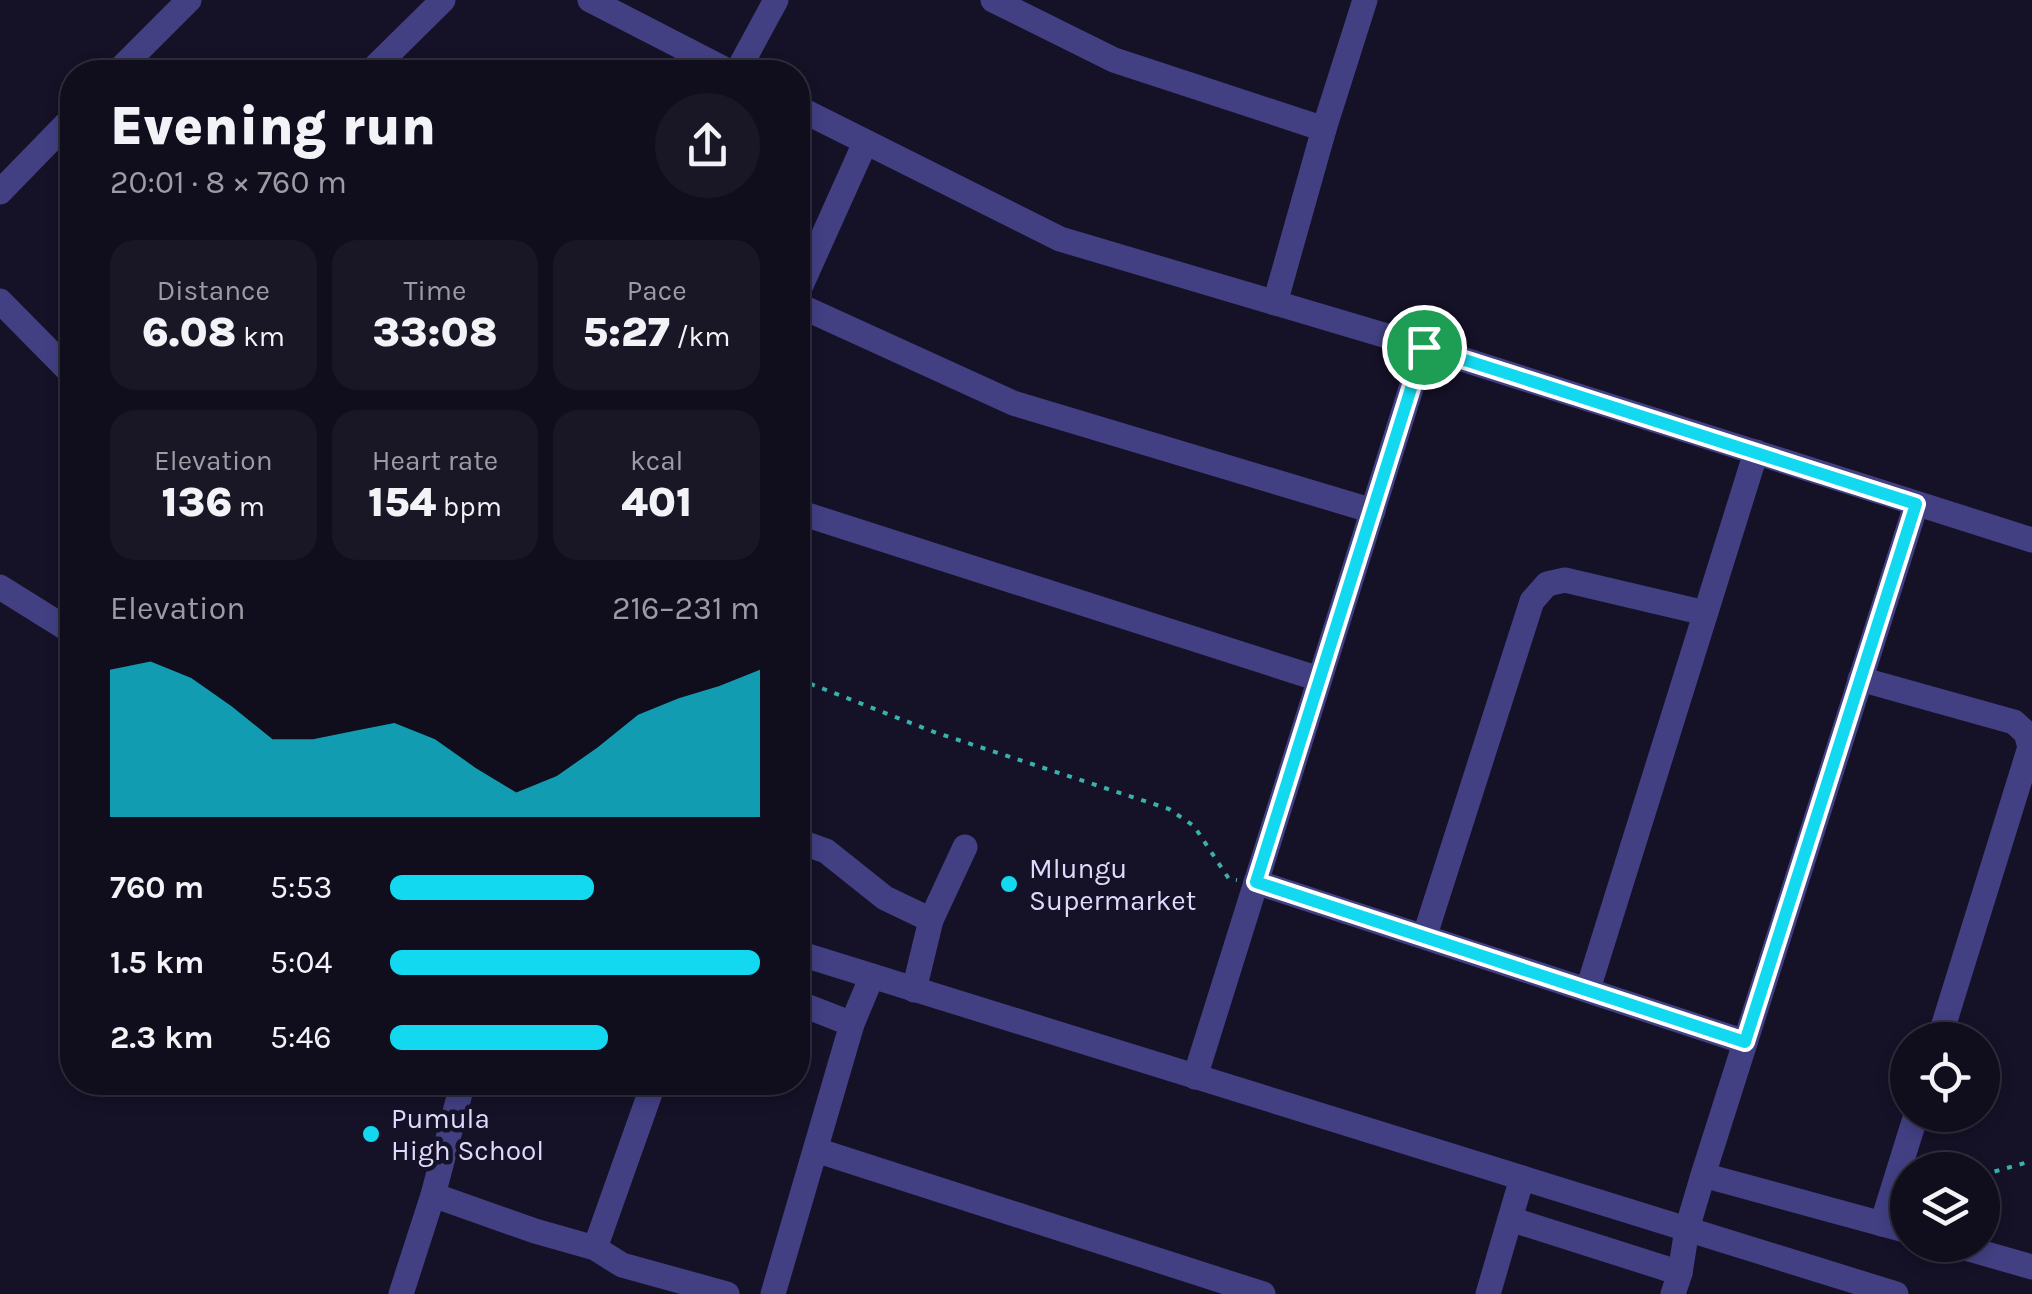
<!DOCTYPE html>
<meta charset="utf-8">
<style>
body{margin:0;font-family:Karla,sans-serif;background:#191626;color:#f1f3f6;height:100vh;display:flex;flex-direction:column;font-size:38px;white-space:nowrap}
*{box-sizing:border-box;margin:0}
p{font-size:32px;color:#9c9ca4}
.icon{flex:none;width:55px;height:55px;fill:none;stroke:currentColor;stroke-width:2;stroke-linecap:round;stroke-linejoin:round}
.map{position:relative;flex:1;overflow:hidden}
.drawer{position:absolute;left:60px;top:60px;width:750px;height:1035px;display:flex;flex-direction:column;background:#100d1d;border-radius:40px;box-shadow:0 5px 15px #0003,0 0 0 2px #302d3b}
.drawer>*{flex:none}
.fabs{position:absolute;left:1890px;top:1022px;display:grid;gap:20px}
.fabs a{display:grid;place-items:center;width:110px;height:110px;border-radius:50%;background:#100d1d;box-shadow:0 5px 15px #0003,0 0 0 2px #302d3b;font-size:50px}
.pin{position:absolute;display:grid;place-items:center;width:85px;height:85px;color:#fff;margin:-42px;border:5px solid #fff;border-radius:50%;box-shadow:0 2px 10px #0007}
.round{display:grid;place-items:center;flex:none;width:105px;height:105px;border-radius:52px;background:#191626}
.head{display:flex;align-items:center;justify-content:space-between;height:170px;padding:0 50px}
h1{font-size:55px;font-weight:800;line-height:75px}
.figures{display:grid;grid-template-columns:repeat(3,1fr);gap:15px;height:170px;padding:10px 50px}
.figures div{display:grid;align-content:center;border-radius:25px;background:#191626;text-align:center}
.figures b{font-size:42px;font-weight:800}
.figures small{font-size:28px;font-weight:400}
.figures p{font-size:28px}
.chart{height:280px;padding:20px 50px}
.chart p{display:flex;justify-content:space-between}
.chart svg{width:100%;height:180px;margin-top:10px;fill:#12d9f0;opacity:.7}
ul{padding:0 50px;list-style:none;font-size:32px}
li{display:grid;grid-template-columns:160px 120px 1fr;align-items:center;height:75px}
li i{height:25px;border-radius:12px;background:#12d9f0}
.map>svg:first-child{display:block}
.lines{fill:none;stroke-linecap:round;stroke-linejoin:round}
.path{stroke:#38b2ab;stroke-width:4;stroke-dasharray:5 8;stroke-linecap:butt}
.minor{stroke:#424083;stroke-width:25}
.route-casing{stroke:#fff;stroke-width:20}
.route{stroke:#12d9f0;stroke-width:12}
.poi-dot{fill:#12d9f0;stroke:#151127;stroke-width:4}
.labels{text-anchor:middle;stroke-width:9;stroke-linejoin:round;paint-order:stroke}
.poi-label{font-size:28px;fill:#dedafd;stroke:#151127;text-anchor:start}
</style>
<div class="map">
<svg width="2032" height="1294" viewBox="0 0 2032 1294">
<rect width="100%" height="100%" fill="#151127"/>
<g class="lines">
<!-- path -->
<g class="path">
<path d="M798,679L934,732L1169,809L1194,826L1229,879L1237,880"/>
<path d="M1982,1175L2032,1161"/>
</g>
<!-- minor -->
<g class="minor">
<path d="M590,0L730,72"/>
<path d="M993,0L1114,60L1324,129L1275,303"/>
<path d="M117,72L189,0"/>
<path d="M370,72L443,0"/>
<path d="M737,72L776,0"/>
<path d="M798,108L1060,239L1424,347L2032,540"/>
<path d="M1324,129L1365,0"/>
<path d="M0,192L72,118"/>
<path d="M798,292L865,143"/>
<path d="M0,301L72,374"/>
<path d="M798,305L1013,403L1373,511"/>
<path d="M798,512L1319,679"/>
<path d="M0,587L72,632"/>
<path d="M1860,679L2014,722L2026,733L2030,747L1939,1040"/>
<path d="M798,841L826,851L885,898L931,920L914,990"/>
<path d="M1256,882L1745,1042"/>
<path d="M931,920L965,847"/>
<path d="M1425,935L1532,601L1547,584L1565,580L1705,613"/>
<path d="M798,953L1896,1294"/>
<path d="M1588,989L1756,452"/>
<path d="M798,1003L852,1024"/>
<path d="M1195,1077L1424,347"/>
<path d="M816,1150L1263,1294"/>
<path d="M1703,1175L1908,1231"/>
<path d="M433,1195L535,1231L595,1248L622,1265L727,1294"/>
<path d="M1510,1219L1680,1273L1673,1294"/>
<path d="M1882,1224L1916,1115"/>
<path d="M1955,1245L2032,1267"/>
<path d="M595,1248L654,1082"/>
<path d="M1680,1273L1687,1229L1703,1175L1916,505"/>
<path d="M401,1294L433,1195L463,1082"/>
<path d="M773,1294L852,1024L872,976"/>
<path d="M1488,1294L1522,1178"/>
</g>
</g>
<g class="lines">
<!-- route casing -->
<g class="route-casing">
<path id="route" d="M1424,347L1916,504L1745,1042L1256,882Z"/>
</g>
<!-- route -->
<use href="#route" class="route"/>
</g>
<!-- markers -->
<g class="poi-dot">
<circle cx="1009" cy="884" r="10"/>
<circle cx="371" cy="1134" r="10"/>
</g>
<g class="labels">
<!-- poi labels -->
<g class="poi-label">
<text x="1029" y="878">Mlungu<tspan x="1029" dy="32">Supermarket</tspan></text>
<text x="391" y="1128">Pumula<tspan x="391" dy="32">High School</tspan></text>
</g>
</g>
</svg>
<div class="fabs">
<a><svg class="icon" aria-label="locate" viewBox="0 0 24 24"><circle cx="12" cy="12" r="6"/><path d="M12 2v4M12 18v4M2 12h4M18 12h4"/></svg></a>
<a><svg class="icon" aria-label="layers" viewBox="0 0 24 24"><path d="M12 4l9 5-9 5-9-5zM3 14l9 5 9-5"/></svg></a>
</div>
<div class="pin" style="left:1424px;top:347px;background:#1e9e55"><svg class="icon" aria-label="arrive" viewBox="0 0 24 24"><path d="M6 21V4h12l-3 4 3 4H6"/></svg></div>
<section class="drawer">
<div class="head"><div><h1>Evening run</h1><p>20:01 · 8 × 760 m</p></div><a class="round"><svg class="icon" aria-label="share" viewBox="0 0 24 24"><path d="M12 15V3M7 8l5-5 5 5M5 13v7h14v-7"/></svg></a></div>
<div class="figures">
<div><p>Distance</p><b>6.08<small> km</small></b></div>
<div><p>Time</p><b>33:08</b></div>
<div><p>Pace</p><b>5:27<small> /km</small></b></div>
</div>
<div class="figures">
<div><p>Elevation</p><b>136<small> m</small></b></div>
<div><p>Heart rate</p><b>154<small> bpm</small></b></div>
<div><p>kcal</p><b>401</b></div>
</div>
<div class="chart"><p><span>Elevation</span>216–231 m</p>
<svg viewBox="0 0 160 44" preserveAspectRatio="none"><path d="M0 44V8L10 6L20 10L30 17L40 25L50 25L60 23L70 21L80 25L90 32L100 38L110 34L120 27L130 19L140 15L150 12L160 8V44z"/></svg>
</div>
<ul>
<li><b>760 m</b>5:53<i style="width:55%"></i></li>
<li><b>1.5 km</b>5:04<i style="width:100%"></i></li>
<li><b>2.3 km</b>5:46<i style="width:59%"></i></li>
</ul>
</section>
</div>
